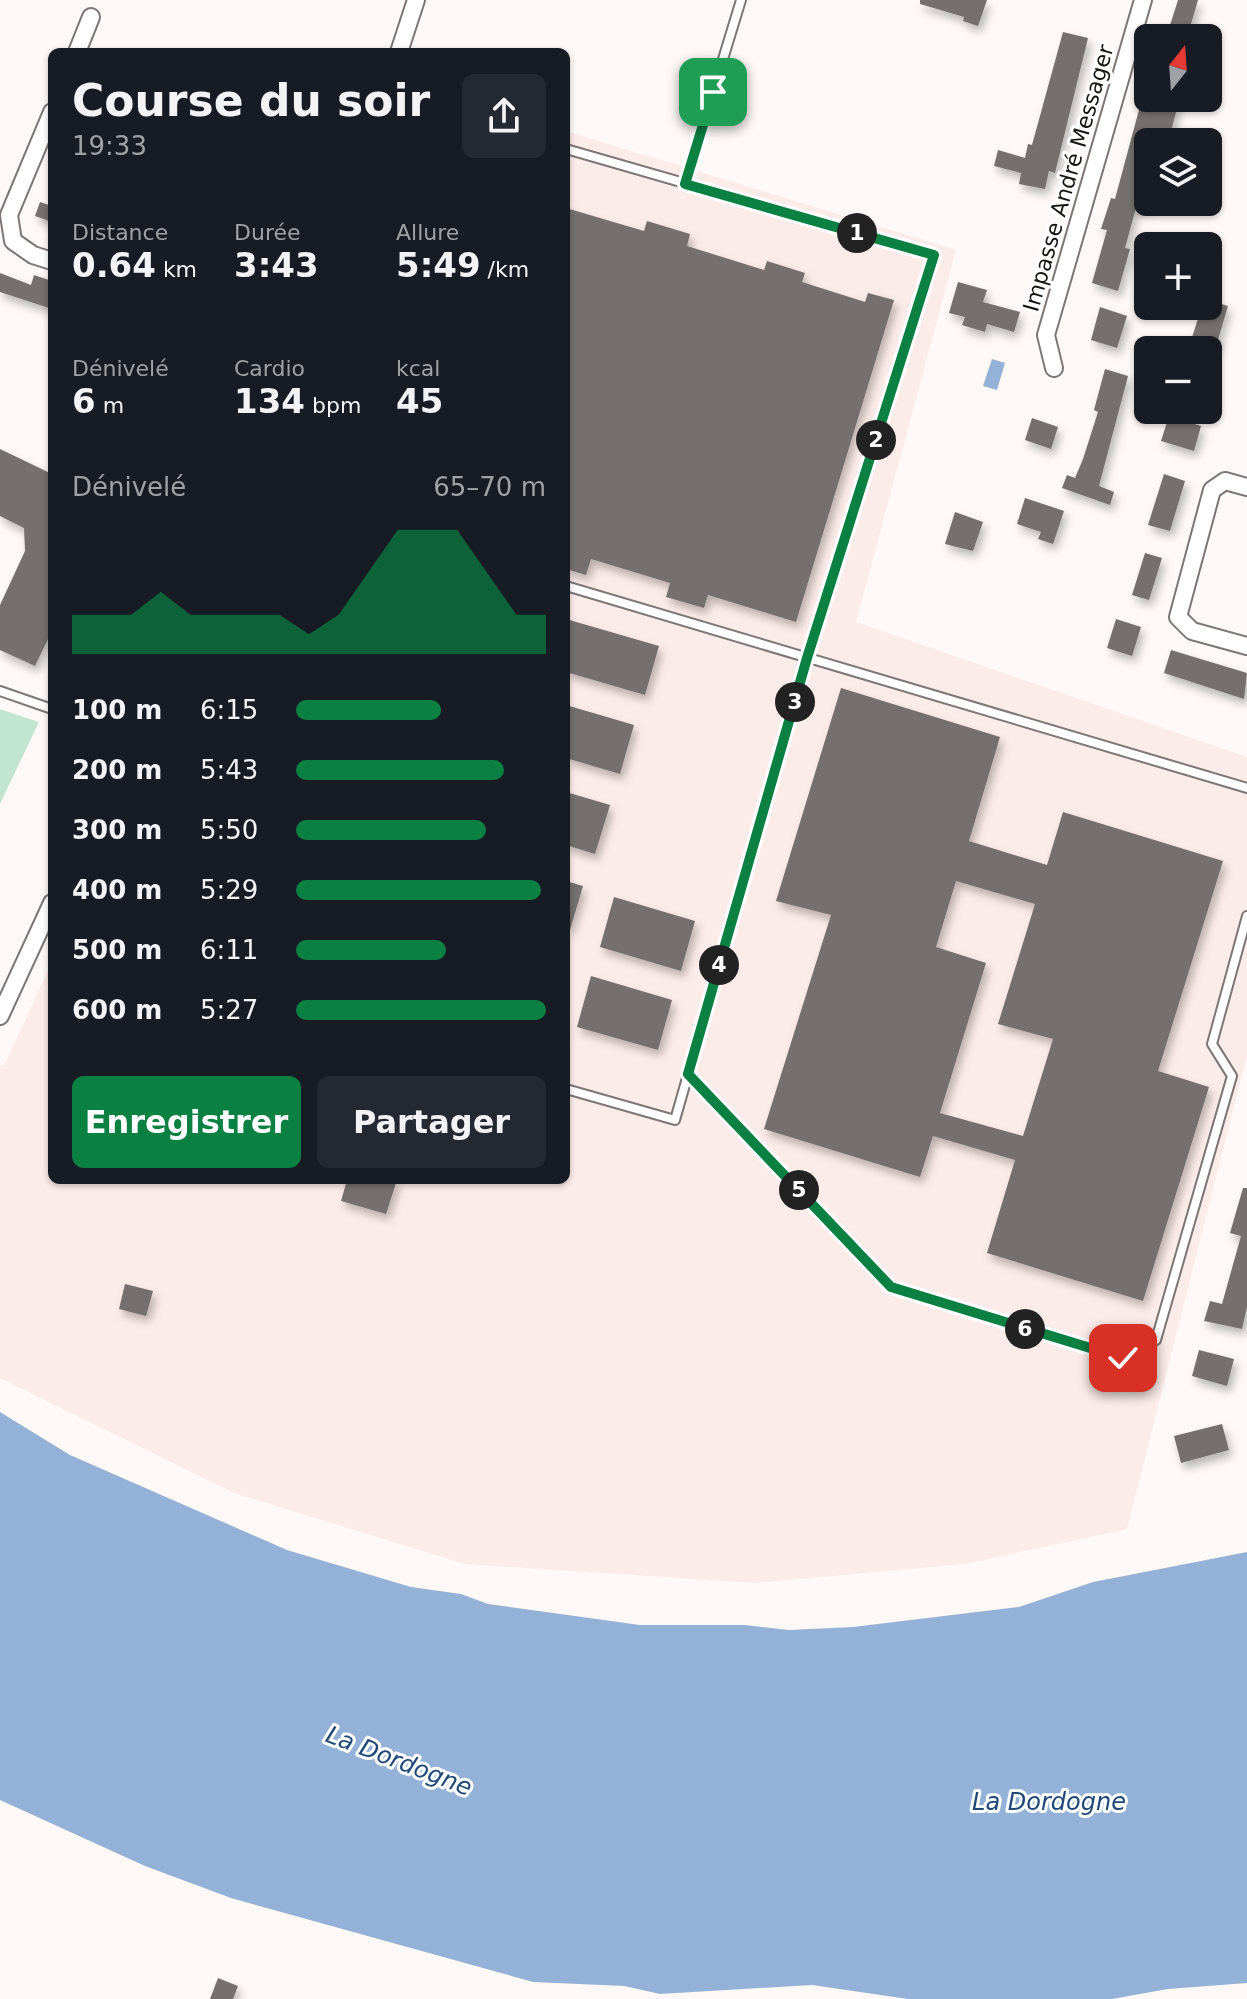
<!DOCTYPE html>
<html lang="fr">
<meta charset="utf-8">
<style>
body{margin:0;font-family:"DejaVu Sans",sans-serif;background:#242831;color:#f1f3f6;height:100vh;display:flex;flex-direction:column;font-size:30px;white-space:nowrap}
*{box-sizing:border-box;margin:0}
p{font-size:26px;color:#9ea1a6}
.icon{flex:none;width:44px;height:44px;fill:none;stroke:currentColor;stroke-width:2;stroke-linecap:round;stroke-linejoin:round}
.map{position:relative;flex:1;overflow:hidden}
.side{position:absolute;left:48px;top:48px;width:522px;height:1136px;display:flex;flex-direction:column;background:#171b24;border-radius:12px;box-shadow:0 2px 6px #0004}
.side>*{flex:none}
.needle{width:52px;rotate:17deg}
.buttons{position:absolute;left:1134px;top:24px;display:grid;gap:16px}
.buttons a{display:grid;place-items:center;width:88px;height:88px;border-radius:12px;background:#171b24;box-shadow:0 2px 6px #0004;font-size:40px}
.pin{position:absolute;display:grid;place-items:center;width:68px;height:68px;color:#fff;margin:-34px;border-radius:16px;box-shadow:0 4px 12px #0006}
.km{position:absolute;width:40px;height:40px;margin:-20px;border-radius:50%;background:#222;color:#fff;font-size:22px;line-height:40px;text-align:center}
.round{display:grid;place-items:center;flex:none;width:84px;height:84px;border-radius:12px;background:#242831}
.overview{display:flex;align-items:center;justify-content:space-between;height:136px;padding:0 24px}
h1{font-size:44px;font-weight:800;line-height:60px}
.stats{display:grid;grid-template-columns:repeat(3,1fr);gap:12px;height:136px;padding:8px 24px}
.stats div{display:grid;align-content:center}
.stats b{font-size:34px;font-weight:800}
.stats small{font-size:22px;font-weight:400}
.stats p{font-size:22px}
.chart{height:224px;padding:16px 24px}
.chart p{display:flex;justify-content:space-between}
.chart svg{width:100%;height:144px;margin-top:8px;fill:#0b8043;opacity:.7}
.button{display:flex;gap:16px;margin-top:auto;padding:16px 24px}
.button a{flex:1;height:92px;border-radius:12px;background:#0b8043;color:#fff;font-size:32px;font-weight:800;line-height:92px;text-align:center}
.button a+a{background:#242831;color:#f1f3f6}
ul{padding:0 24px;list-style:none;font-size:26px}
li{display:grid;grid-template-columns:128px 96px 1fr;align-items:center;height:60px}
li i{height:20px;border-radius:10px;background:#0b8043}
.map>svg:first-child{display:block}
.industrial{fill:#fcece9}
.green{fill:#c1e5d1}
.water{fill:#94b2d7}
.building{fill:#74706d;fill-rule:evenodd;filter:url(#shadow)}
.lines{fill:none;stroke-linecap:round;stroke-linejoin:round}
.service-casing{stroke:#7c7775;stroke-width:12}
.minor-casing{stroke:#7c7775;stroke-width:20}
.service{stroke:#fff;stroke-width:8}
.minor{stroke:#fff;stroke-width:16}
.route-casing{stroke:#fff;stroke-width:16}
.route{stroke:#0b8043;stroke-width:10}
.labels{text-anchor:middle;stroke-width:6;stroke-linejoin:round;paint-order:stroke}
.street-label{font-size:22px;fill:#171514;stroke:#fff}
.water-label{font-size:24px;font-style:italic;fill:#204979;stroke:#fff}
</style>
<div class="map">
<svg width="1247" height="1999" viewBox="0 0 1247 1999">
<defs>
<filter id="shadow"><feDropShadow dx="3.5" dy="6" stdDeviation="4" flood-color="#0004"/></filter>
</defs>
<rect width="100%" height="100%" fill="#fef9f6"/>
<!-- industrial -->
<path class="industrial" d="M566,131L956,250L856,622L1247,757V1055L1127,1529L965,1564L754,1583L465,1564L234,1493L0,1378V1064L4,1066L52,962V1180H566Z"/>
<!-- green -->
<path class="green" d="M0,709L39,722L0,804Z"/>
<!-- water -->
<g class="water">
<path d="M992,359L1005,363L997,390L983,386Z"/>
<path d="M0,1412L70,1455L287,1550L411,1587L461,1594L488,1604L640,1625H745L789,1630L853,1627L1019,1607L1093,1582L1247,1552V1983L1168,1989L1112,1999H908L812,1985L660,1994L624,1986L533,1982L231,1898L145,1866L0,1800Z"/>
</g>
<!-- building -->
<g class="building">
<path d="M920,0H987L978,26L963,21L964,17L920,4Z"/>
<path d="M1178,0H1198L1187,38H1166Z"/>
<path d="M1063,32L1088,38L1055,173L1049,171L1045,189L1019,184L1021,173L994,166L998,150L1025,158L1028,144L1032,145Z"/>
<path d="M1143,95L1178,105L1168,142H1148V207L1137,204L1125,248L1130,249L1118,291L1092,283L1107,230L1101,229L1111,198L1115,199Z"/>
<path d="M40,202L52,206V222L35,216Z"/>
<path d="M566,208L644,231L647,221L690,234L687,246L764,270L767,261L805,273L802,282L865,302L868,293L894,300L796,622L708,595L704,608L666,597L670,583L591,559L586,575L566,569Z"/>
<path d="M0,273L31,285L34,275L52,281V309L0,292Z"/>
<path d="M958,282L987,290L983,302L1020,312L1014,332L987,324L985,332L962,325L965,317L949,313Z"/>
<path d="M1208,300L1228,306L1215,350H1188L1202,306H1208Z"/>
<path d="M1100,307L1127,316L1117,348L1091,340Z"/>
<path d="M1105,369L1128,376L1099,486L1114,492L1110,505L1062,488L1067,475L1075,478L1083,459L1098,412L1094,410Z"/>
<path d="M1169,416L1201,426L1194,451L1161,441Z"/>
<path d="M1032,418L1058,427L1051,449L1025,440Z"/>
<path d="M0,449L52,474V631L35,666L0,650V605L25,551L24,528L0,516Z"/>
<path d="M1164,474L1185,481L1170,531L1148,525Z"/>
<path d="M1025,498L1064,511L1053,544L1038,539L1041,532L1017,524Z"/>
<path d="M955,512L983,522L973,551L945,544Z"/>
<path d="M1145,553L1162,558L1149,600L1132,595Z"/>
<path d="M566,619L659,646L645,695L566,672Z"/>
<path d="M1116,619L1141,627L1132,656L1107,648Z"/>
<path d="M1171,650L1247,673L1244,699L1164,673Z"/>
<path d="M841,688L1000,737L969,841L1047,865L1063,812L1223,861L1158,1071L1209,1087L1143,1301L987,1253L1015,1160L933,1136L920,1177L764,1129L831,915L776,901ZM956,881L1035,904L998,1024L1053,1039L1023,1136L940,1113L986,963L936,947Z"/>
<path d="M566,705L634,725L620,774L566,758Z"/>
<path d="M566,792L610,805L595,854L566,845Z"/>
<path d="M566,881L583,886L570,930L566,929Z"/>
<path d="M614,897L695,921L681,971L600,947Z"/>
<path d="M591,976L672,1000L658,1050L577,1027Z"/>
<path d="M347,1180H397L386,1214L341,1201Z"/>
<path d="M1243,1188H1247V1307L1242,1329L1204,1321L1210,1301L1222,1304L1241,1236L1230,1233Z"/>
<path d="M125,1284L153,1291L146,1316L119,1309Z"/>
<path d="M1199,1350L1234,1359L1227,1386L1192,1376Z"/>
<path d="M1222,1424L1229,1450L1181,1463L1174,1436Z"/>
<path d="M218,1978L238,1986L233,1999H210Z"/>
</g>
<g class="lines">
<!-- service casing -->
<g class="service-casing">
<g id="service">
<path d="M566,149L934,255L807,658L675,1120L566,1089"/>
<path d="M685,184L741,0"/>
<path d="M566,586L1247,788"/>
<path d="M0,691L52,709"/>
<path d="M688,1074L891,1287L1123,1358L1156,1340L1232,1076L1212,1044L1247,916"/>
</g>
</g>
<!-- minor casing -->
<g class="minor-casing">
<g id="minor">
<path d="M77,52L91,17"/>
<path d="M399,52L416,0"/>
<path d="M52,112L9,215L13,241L33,255L52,261"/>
<path d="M1054,368L1046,335L1143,0"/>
<path d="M1247,487L1225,481L1212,490L1178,617L1192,631L1247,646"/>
<path d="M0,1016L52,903"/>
</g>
</g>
<!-- service -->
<use href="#service" class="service"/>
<!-- minor -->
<use href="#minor" class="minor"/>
</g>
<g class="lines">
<!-- route casing -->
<g class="route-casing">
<path id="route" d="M713,92L685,184L934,255L807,658L688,1074L891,1287L1123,1358"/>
</g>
<!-- route -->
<use href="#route" class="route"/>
</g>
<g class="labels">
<!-- street labels -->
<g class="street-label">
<text transform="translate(1068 178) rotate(-74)" y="8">Impasse André Messager</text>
</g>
<!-- water labels -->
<g class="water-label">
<text transform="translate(399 1761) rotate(21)" y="8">La Dordogne</text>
<text x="1049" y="1810">La Dordogne</text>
</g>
</g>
</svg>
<div class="buttons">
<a><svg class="needle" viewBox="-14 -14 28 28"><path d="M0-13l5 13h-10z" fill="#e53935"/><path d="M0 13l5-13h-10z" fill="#9ea1a6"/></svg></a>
<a><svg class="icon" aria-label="layers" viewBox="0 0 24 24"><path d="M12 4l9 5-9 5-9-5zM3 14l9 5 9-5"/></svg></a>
<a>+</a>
<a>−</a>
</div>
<div class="pin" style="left:713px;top:92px;background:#1e9e55"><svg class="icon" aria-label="arrive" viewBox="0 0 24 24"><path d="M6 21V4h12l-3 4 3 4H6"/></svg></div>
<div class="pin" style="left:1123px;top:1358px;background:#d93025"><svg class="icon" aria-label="check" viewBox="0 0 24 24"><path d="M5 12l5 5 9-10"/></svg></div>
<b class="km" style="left:857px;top:233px">1</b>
<b class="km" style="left:876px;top:440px">2</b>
<b class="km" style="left:795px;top:702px">3</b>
<b class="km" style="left:719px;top:965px">4</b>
<b class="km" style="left:799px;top:1190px">5</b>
<b class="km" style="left:1025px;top:1329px">6</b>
<section class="side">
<div class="overview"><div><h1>Course du soir</h1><p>19:33</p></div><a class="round"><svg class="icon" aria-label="share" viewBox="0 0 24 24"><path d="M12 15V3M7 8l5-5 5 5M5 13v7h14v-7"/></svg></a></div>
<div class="stats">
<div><p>Distance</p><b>0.64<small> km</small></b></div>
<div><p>Durée</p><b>3:43</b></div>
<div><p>Allure</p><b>5:49<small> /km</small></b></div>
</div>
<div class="stats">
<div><p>Dénivelé</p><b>6<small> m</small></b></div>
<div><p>Cardio</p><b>134<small> bpm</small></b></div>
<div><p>kcal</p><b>45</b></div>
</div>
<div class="chart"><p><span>Dénivelé</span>65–70 m</p>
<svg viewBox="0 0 160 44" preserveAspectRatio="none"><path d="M0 44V32L10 32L20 32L30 25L40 32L50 32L60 32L70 32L80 38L90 32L100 19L110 6L120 6L130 6L140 19L150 32L160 32V44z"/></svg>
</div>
<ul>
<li><b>100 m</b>6:15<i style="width:58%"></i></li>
<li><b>200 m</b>5:43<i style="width:83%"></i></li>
<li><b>300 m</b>5:50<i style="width:76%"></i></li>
<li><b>400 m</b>5:29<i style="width:98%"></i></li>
<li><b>500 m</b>6:11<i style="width:60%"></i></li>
<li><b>600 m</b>5:27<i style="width:100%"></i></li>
</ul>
<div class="button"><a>Enregistrer</a><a>Partager</a></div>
</section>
</div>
